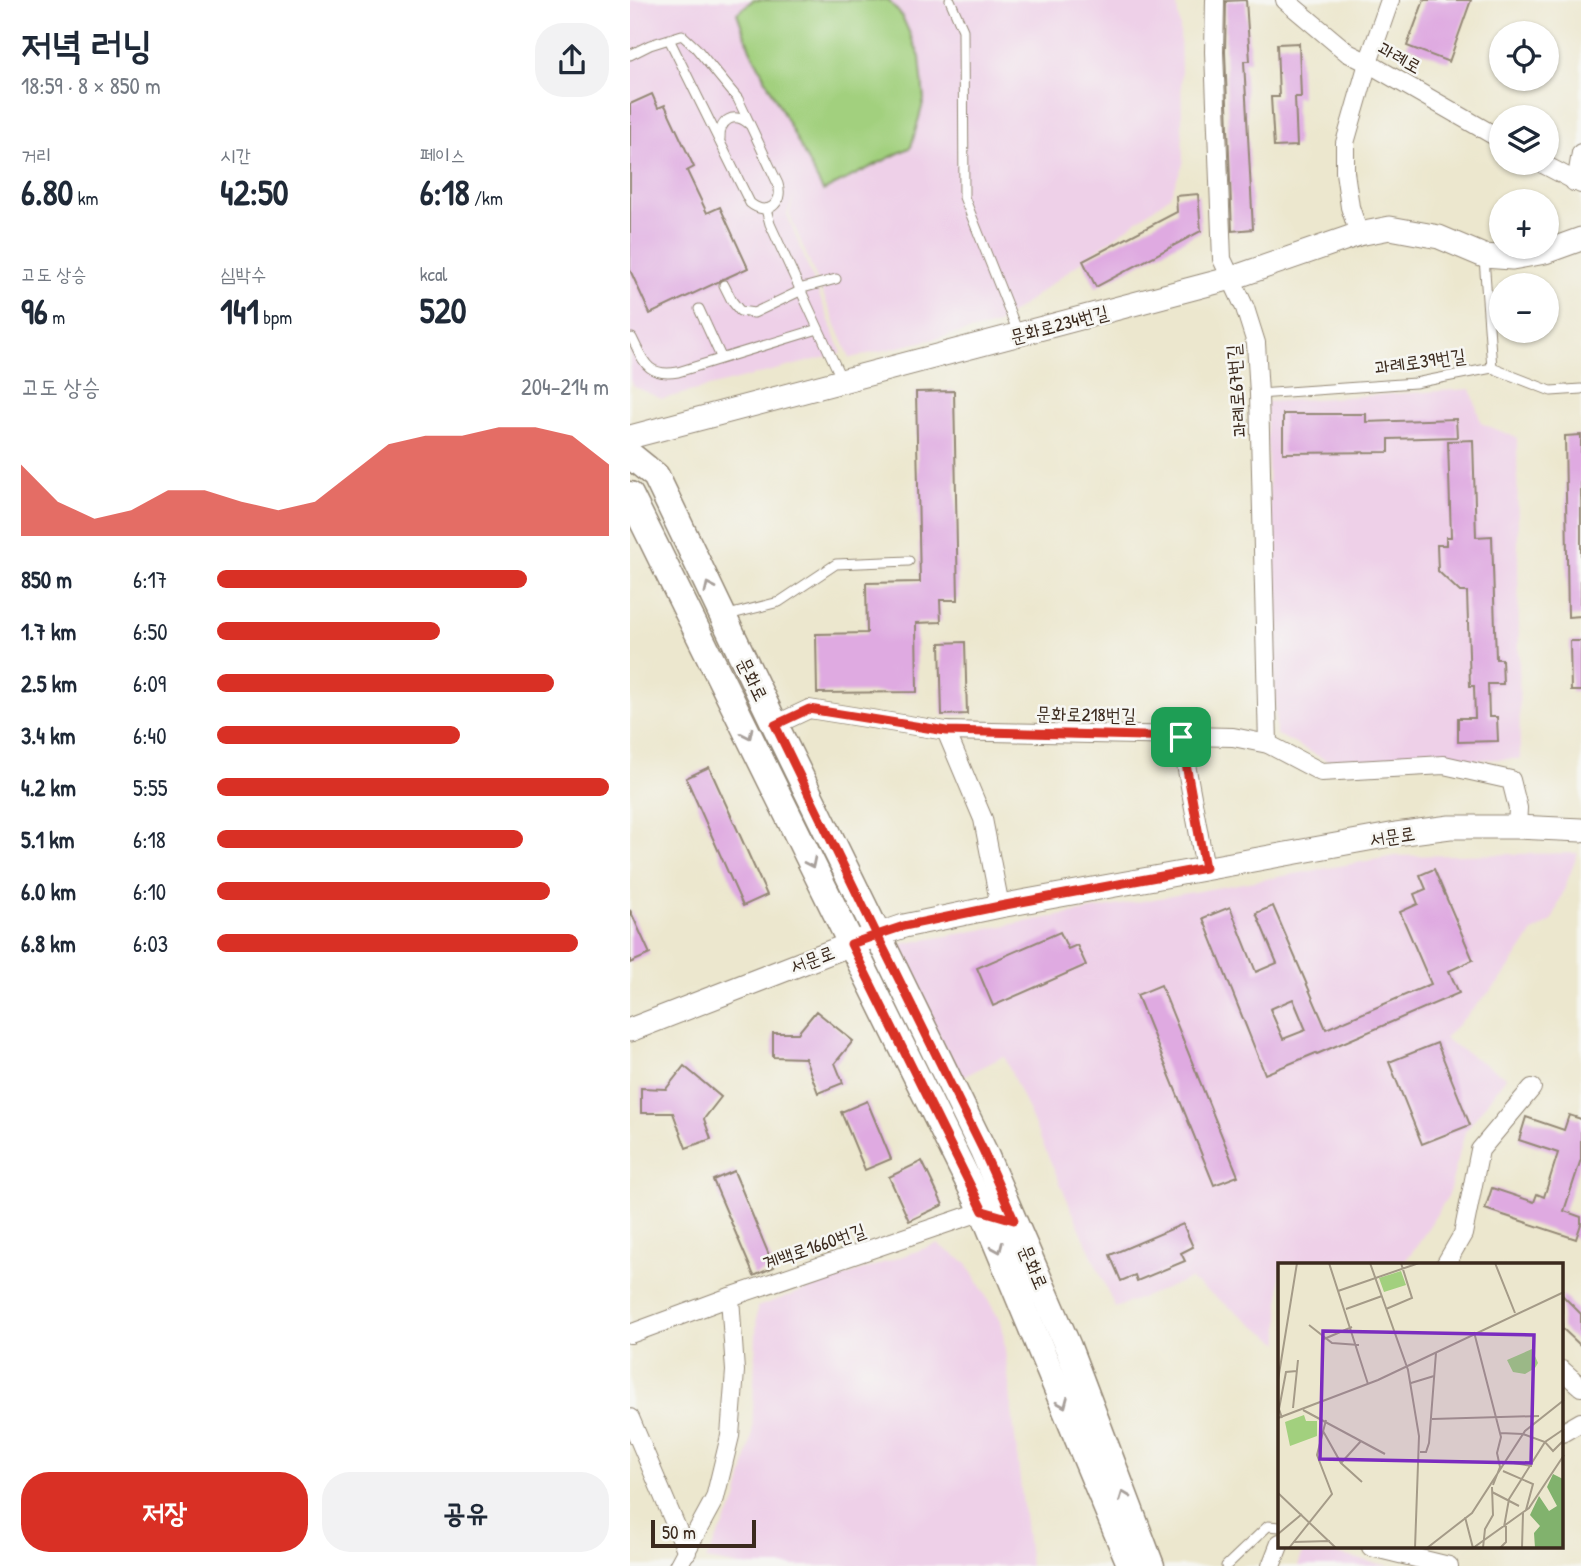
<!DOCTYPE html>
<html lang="ko">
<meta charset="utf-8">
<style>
body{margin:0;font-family:"Patrick Hand","Poor Story",sans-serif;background:#f2f2f3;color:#1f2937;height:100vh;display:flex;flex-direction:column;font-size:26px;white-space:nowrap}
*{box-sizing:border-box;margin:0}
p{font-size:23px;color:#747a83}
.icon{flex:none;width:38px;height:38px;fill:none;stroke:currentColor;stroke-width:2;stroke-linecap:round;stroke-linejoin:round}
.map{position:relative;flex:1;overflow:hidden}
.drawer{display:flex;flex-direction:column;background:#fff;width:630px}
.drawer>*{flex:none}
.fabs{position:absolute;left:859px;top:21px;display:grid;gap:14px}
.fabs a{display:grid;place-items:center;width:70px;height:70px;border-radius:50%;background:#fff;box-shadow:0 2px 5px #0004;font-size:35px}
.scale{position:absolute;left:21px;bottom:18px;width:105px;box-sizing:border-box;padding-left:7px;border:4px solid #3b2a1e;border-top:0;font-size:19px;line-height:24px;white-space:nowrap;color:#3b2a1e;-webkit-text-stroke:5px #f6f6f2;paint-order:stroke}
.pin{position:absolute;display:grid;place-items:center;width:60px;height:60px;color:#fff;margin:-30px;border-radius:14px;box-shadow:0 4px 10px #0006}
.round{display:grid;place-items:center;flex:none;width:74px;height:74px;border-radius:28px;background:#f2f2f3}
.summary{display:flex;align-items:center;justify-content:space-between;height:119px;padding:0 21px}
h1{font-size:38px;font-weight:700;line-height:52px}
.figures{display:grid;grid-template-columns:repeat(3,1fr);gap:10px;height:119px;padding:7px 21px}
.figures div{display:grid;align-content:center}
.figures b{font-size:35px;font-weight:700}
.figures small{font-size:19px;font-weight:400}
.figures p{font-size:19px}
.chart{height:196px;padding:14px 21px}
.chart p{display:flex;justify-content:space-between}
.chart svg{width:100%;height:126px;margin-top:7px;fill:#d93025;opacity:.7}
.cta{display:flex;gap:14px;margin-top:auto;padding:14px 21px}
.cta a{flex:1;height:80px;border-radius:28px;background:#d93025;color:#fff;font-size:28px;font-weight:700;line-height:80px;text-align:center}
.cta a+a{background:#f2f2f3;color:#1f2937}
ul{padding:0 21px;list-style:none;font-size:23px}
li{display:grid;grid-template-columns:112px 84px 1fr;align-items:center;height:52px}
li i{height:18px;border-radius:9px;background:#d93025}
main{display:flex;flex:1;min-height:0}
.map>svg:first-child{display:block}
.built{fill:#eed0e8}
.green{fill:#a2d07e;stroke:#6e7d4e;stroke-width:2}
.building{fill:#dfaae1;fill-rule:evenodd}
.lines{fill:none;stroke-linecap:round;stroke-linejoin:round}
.service-casing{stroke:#948876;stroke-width:11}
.minor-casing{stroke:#948876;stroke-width:20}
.secondary-casing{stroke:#948876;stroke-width:25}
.primary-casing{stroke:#948876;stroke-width:29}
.service{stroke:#fff;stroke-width:9}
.minor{stroke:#fff;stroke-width:18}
.secondary{stroke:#fff;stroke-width:23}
.primary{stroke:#fff;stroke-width:26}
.oneway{stroke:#a79f9a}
.route-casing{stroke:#fff;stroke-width:14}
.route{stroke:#d93025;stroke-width:9}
.labels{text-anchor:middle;stroke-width:5;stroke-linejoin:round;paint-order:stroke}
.street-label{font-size:19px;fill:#3b2a1e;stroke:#f6f6f2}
.inset-road{fill:none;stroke:#a59b88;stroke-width:2}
.view{fill:#7b2cbf;fill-opacity:0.15;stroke:#7b2cbf;stroke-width:3.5}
.inset-edge{fill:none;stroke:#3b2a1e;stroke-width:3.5}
</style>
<main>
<section class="drawer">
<div class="summary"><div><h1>저녁 러닝</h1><p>18:59 · 8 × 850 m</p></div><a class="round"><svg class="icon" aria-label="share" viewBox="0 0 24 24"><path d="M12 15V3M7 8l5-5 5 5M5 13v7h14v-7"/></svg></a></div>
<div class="figures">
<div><p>거리</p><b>6.80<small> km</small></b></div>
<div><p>시간</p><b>42:50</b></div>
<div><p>페이스</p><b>6:18<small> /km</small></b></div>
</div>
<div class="figures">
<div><p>고도 상승</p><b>96<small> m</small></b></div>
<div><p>심박수</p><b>141<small> bpm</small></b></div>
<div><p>kcal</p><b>520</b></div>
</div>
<div class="chart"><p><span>고도 상승</span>204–214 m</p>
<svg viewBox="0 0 160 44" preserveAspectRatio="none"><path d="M0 44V19L10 32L20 38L30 35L40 28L50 28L60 32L70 35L80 32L90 22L100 12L110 9L120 9L130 6L140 6L150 9L160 19V44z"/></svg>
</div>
<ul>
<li><b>850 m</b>6:17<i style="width:79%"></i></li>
<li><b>1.7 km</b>6:50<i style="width:57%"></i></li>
<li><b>2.5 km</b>6:09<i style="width:86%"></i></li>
<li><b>3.4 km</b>6:40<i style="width:62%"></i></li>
<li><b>4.2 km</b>5:55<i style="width:100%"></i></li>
<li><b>5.1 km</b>6:18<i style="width:78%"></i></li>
<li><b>6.0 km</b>6:10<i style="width:85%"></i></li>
<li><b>6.8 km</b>6:03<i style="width:92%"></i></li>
</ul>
<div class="cta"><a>저장</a><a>공유</a></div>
</section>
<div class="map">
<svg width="951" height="1566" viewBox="0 0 951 1566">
<rect width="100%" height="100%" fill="#f6f6f2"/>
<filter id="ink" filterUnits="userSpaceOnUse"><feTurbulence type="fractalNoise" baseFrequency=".0143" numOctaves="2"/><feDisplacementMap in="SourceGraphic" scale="14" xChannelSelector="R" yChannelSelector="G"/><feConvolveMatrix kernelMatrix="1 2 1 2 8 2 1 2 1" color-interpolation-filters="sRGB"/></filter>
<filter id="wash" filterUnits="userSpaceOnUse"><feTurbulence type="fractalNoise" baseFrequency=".00686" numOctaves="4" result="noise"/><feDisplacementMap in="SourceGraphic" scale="28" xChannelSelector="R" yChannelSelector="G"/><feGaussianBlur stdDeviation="1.57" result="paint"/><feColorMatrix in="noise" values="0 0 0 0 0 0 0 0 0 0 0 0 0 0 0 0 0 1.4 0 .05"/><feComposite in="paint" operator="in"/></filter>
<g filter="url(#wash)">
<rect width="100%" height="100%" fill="#ece7ce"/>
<!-- built -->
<g class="built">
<path d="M0,0H546L550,27L553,164L540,196L366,325L220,358L159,214L165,194L157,214L212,353L32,399L3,386L0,380Z"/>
<path d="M841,389L851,423L887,438L890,759L698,761L646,734L636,402Z"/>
<path d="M948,853L922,921L903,932L871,980L814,1039L876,1077L835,1132L818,1196L788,1244L772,1265H650V1343L560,1279L485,1308L374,1056L329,1079L266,945L765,856Z"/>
<path d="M307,1244L337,1263L372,1324L400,1566H110L76,1560L107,1500L122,1436L127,1307Z"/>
<path d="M675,1547L759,1566H668Z"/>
</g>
<!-- green -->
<path class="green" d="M123,0H258L272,16L290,57L294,100L281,147L193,191L120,49L107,13Z"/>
<g id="blocks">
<!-- building -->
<g class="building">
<path d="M616,0L620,61H614L623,229L602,231L595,52L596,1Z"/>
<path d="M794,0H841L819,62L777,46Z"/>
<path d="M669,43L671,97H665L667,146L644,147L641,97H649L647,44Z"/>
<path d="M22,94L28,108L35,105L64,167L57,171L77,213L90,207L118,268L96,278L92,279L88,282L20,314L0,270V104Z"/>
<path d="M568,194L571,231L466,287L453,261L547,212L546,196Z"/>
<path d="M324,391L328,600H310L311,622L286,623L287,692L187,693L186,634L237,633L236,583L290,582L286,392Z"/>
<path d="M653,414H736V422L826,419L827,437L759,439V452L653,453Z"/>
<path d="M951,435V616L938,617L935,436Z"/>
<path d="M843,440L846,537L862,536L866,659H872L873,684H858L859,717H867L868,741L828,742V718H845L844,686H840L837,592H830L808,571L807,545H816V537H821L818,441Z"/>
<path d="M940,641H951V691H941Z"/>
<path d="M335,642L337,714L312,715L310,643Z"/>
<path d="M79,767L137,895L113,906L56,778Z"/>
<path d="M804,869L843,960L819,971L829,993L687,1054L686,1053L635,1074L573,918L600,907L626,972L647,963L626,913L643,906L696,1029L801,984L770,912L788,904L784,894L796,889L790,875ZM663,999L676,1030L653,1039L640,1009Z"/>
<path d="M0,910L20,954L0,963Z"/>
<path d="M430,932L438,949L447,945L456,965L363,1006L347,968Z"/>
<path d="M531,985L608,1176L584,1185L507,995Z"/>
<path d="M186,1011L223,1041L205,1063L213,1083L188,1093L175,1058L143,1057V1033H168Z"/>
<path d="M807,1043L840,1125L792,1144L759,1062Z"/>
<path d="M54,1066L91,1097L74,1119L81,1139L56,1148L43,1113H11V1088L36,1089Z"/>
<path d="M237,1101L261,1159L235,1170L211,1112Z"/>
<path d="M939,1115L951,1119V1159L934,1211L951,1217V1224L946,1239L855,1209L862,1188L904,1202L907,1194L914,1197L928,1153L889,1140L896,1117L934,1130Z"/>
<path d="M292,1161L313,1205L279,1221L259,1177Z"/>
<path d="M104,1171L144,1267L124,1276L83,1180Z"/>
<path d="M553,1224L563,1247L551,1253L555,1261L507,1281L505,1275L491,1281L480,1255Z"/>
<path d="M932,1295L951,1314V1346L932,1328Z"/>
</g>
</g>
</g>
<g filter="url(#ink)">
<use href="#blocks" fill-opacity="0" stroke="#948876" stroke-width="2"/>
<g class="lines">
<!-- service casing -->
<g class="service-casing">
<g id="service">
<path d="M320,0L333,30L334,197L389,335"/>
<path d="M0,55L20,45L52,35L66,48L108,99L148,184C154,204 137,217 120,203L39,39"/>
<path d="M90,139C89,120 104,111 119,124"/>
<path d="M136,209L140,224L212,380"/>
<path d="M854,258L862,368"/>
<path d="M94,285L102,301L110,311L124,313L170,291"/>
<path d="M169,289L206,279"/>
<path d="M69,309L91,357"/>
<path d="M2,338C14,362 17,377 48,372L188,329"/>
<path d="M629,394L785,383L862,368L921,391L951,389"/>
<path d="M94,616L149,602L206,564L279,561"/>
<path d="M596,1566L638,1526L650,1527"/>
</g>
</g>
<!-- minor casing -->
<g class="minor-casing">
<g id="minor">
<path d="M585,0L584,52L592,259L615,308L626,343L629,394L638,744"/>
<path d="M655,0L718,53L738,63L872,140"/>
<path d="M911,163L951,184"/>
<path d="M944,182L948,171L951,153"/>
<path d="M729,234L720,207L715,172V143L738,63L760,0"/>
<path d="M145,725L179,709L316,731L603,737L638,744L691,772L814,765L881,780L888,808L887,827"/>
<path d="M316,731L353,819L370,906"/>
<path d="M551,737L575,868"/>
<path d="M815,1265L833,1234L850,1150L902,1088"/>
<path d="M0,1334L100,1297L353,1211L364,1214"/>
<path d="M932,1370L951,1387"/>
<path d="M0,1418L57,1552"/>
<path d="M932,1433L951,1422"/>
<path d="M741,1547L819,1566"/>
<path d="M48,1566L85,1498L100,1436L105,1371L100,1297"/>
<path d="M641,1566L650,1543"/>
</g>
</g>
<!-- secondary casing -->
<g class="secondary-casing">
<g id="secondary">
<path d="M0,437L602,278L729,234L760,228L809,237L854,256L882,258L915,252L951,239"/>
<path d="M0,1030L221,944L274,926L370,906L766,834L820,827H887L951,830"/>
</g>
</g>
<!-- primary casing -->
<g class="primary-casing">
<g id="primary">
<path d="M0,455L26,476L145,725L353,1150L438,1347L521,1566"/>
<path d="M0,495L353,1211L501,1566"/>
</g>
</g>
<!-- service -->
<use href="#service" class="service"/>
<!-- minor -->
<use href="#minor" class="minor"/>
<!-- secondary -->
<use href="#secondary" class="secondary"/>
<!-- primary -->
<use href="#primary" class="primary"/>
</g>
<!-- one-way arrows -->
<defs><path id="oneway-chevron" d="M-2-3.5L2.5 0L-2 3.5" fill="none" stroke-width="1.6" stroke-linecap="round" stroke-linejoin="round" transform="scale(1.75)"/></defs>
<g class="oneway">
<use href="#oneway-chevron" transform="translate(79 587) rotate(-115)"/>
<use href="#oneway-chevron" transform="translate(118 734) rotate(64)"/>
<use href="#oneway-chevron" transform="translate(181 863) rotate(64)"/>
<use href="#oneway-chevron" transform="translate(368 1248) rotate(67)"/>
<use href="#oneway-chevron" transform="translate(433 1403) rotate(67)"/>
<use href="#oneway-chevron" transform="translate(494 1496) rotate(-111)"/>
</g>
</g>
<g class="lines" filter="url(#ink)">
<!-- route casing -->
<g class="route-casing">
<path id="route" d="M551,737L575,868L370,906L274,926L247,935L353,1150L384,1220L353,1211L221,944L247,935L145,725L179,709L316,731L551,737"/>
</g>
<!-- route -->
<use href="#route" class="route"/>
</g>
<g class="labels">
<!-- street labels -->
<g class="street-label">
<text transform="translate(770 57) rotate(29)" y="7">과례로</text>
<text transform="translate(429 324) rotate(-15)" y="7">문화로234번길</text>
<text transform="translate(790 361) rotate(-8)" y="7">과례로39번길</text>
<text transform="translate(606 391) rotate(-94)" y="7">과례로67번길</text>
<text transform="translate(123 679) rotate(64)" y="7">문화로</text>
<text transform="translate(456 714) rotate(1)" y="7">문화로218번길</text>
<text transform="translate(762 836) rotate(-9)" y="7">서문로</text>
<text transform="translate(182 959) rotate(-21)" y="7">서문로</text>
<text transform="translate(184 1246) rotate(-19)" y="7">계백로1660번길</text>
<text transform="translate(404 1267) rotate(67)" y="7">문화로</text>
</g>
</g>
<!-- overview -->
<g transform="translate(648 1263)">
<rect width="285" height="285" fill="#ece7ce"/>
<path d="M123,8L128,22L106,29L101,15ZM254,86L260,100L257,105L247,111L235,109L229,97ZM26,152L28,158H39V173L12,183L7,159Z" fill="#a2d07e"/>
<path d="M275,211L285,216V285H257L256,270L262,263L252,252L261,233L271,248L279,243L269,224Z" fill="#81b26d"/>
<path class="inset-road" d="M51,0L90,121M92,0L130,107L141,173L137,285M217,0L237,50M60,28L141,0M68,46L104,33M108,46L134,35L123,0M31,62L54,80L81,82M196,69L223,174L219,190L222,204L215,222M46,76L74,64M0,117L19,0M133,120L156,113M15,145L20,97M25,147L107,191M0,155L100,117L286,29M4,155L1,146L8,109L19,108M154,156L261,153M45,168L63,200L84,219M222,170L245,171L267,179L275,188L286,177M142,189H148L151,180L158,90M229,199L254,203M63,200L83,178M225,208L255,221L248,247M214,229L241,243M0,230L58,285M187,254L195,285M226,264L231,236L267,179L286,166M0,271L24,251M15,279L52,278M11,285L54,231L39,192L48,157M149,285L194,250L247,168L286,137M195,285L251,245L286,192M205,285L207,266L215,252L214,224M222,285L228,279V263M244,285L245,250"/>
<path class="view" d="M45,68L256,72L253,200L42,196Z"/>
<rect width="285" height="285" class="inset-edge"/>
</g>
</svg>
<div class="fabs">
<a><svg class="icon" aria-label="locate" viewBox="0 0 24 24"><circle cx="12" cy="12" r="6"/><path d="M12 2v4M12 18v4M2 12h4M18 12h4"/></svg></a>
<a><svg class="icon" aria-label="layers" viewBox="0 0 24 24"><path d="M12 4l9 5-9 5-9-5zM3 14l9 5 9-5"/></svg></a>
<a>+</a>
<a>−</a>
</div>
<div class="scale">50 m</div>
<div class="pin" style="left:551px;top:737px;background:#1e9e55"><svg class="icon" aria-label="arrive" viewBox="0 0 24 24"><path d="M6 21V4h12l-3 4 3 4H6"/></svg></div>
</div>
</main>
